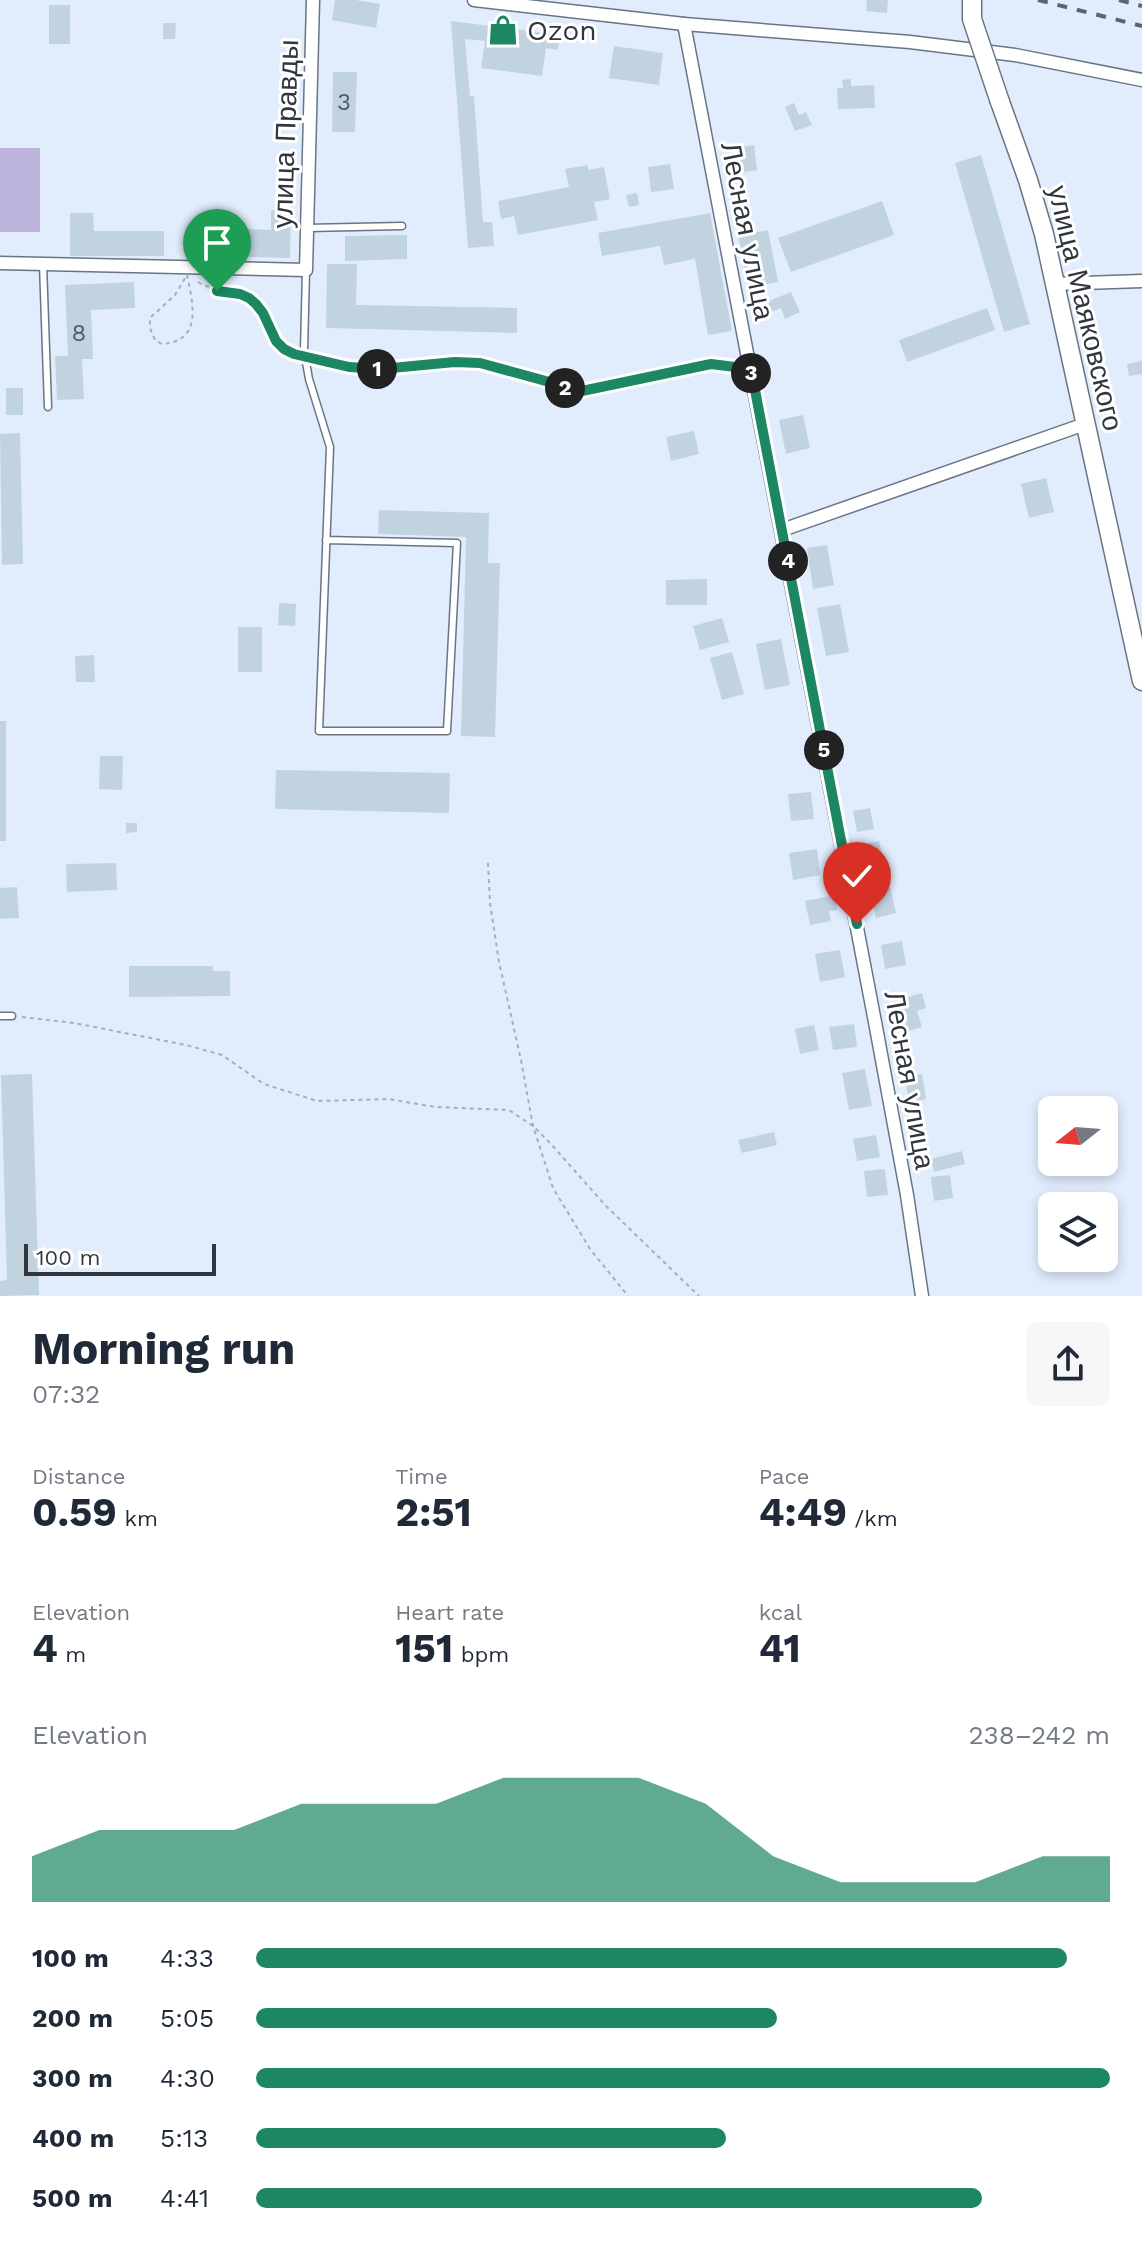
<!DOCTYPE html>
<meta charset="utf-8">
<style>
body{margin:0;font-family:"Work Sans",sans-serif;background:#f6f6f7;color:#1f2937;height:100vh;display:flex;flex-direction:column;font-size:30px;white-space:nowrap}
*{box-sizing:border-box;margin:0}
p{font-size:26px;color:#747a83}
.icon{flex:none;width:44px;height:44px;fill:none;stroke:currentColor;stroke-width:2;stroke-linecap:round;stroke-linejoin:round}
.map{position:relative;height:1296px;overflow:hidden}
.sheet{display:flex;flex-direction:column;background:#fff;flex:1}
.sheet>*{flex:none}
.needle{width:52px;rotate:253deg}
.tools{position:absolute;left:1038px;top:1096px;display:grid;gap:16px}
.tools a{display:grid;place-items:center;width:80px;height:80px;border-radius:12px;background:#fff;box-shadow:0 4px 12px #0003;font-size:40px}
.scale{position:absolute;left:24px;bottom:20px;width:192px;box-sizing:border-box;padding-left:8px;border:4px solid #31363c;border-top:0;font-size:22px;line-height:28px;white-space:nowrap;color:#31363c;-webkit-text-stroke:6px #fff;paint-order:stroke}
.pin{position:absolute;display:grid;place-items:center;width:68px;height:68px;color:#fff;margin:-82px -34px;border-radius:50% 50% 50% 0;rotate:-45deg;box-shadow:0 0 8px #0007}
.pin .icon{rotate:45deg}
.km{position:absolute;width:40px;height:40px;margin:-20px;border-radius:50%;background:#222;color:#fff;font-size:22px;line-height:40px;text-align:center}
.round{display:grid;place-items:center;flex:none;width:84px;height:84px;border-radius:12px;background:#f6f6f7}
.headline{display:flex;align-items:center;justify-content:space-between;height:136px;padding:0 32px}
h1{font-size:44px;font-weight:700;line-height:60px}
.figures{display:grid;grid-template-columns:repeat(3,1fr);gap:12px;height:136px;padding:8px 32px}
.figures div{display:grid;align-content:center}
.figures b{font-size:40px;font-weight:700}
.figures small{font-size:22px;font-weight:400}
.figures p{font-size:22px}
.chart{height:224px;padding:16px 32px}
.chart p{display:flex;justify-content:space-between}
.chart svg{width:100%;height:144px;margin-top:8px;fill:#1d8763;opacity:.7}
ul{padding:0 32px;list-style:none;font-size:26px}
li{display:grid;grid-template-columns:128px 96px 1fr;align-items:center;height:60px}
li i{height:20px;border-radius:10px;background:#1d8763}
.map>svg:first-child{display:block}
.green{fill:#bcb4da}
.building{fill:#c2d3e0}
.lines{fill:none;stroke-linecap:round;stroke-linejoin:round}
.lane-casing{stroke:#6a7482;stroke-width:9}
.street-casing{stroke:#6a7482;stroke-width:15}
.secondary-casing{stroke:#6a7482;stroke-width:21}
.path{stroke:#a5afbc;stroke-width:2;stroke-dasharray:4 4;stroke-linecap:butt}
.lane{stroke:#fff;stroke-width:6}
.street{stroke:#fff;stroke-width:12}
.secondary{stroke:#fff;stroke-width:18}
.rail{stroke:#5d646d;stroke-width:4;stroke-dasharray:10 10;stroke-linecap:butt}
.secondary-bridge-casing{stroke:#6a7482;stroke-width:21;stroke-linecap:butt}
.secondary-bridge{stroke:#fff;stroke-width:18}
.route-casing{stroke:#fff;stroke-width:16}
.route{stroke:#1d8763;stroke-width:10}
.labels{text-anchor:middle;stroke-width:6;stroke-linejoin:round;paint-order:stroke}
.number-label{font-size:24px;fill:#555d65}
.poi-label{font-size:28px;fill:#31363c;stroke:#fff;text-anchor:start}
.street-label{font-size:28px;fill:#31363c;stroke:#fff}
</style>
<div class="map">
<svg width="1142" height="1296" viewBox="0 0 1142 1296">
<rect width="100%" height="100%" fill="#e1edfd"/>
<!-- green -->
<rect class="green" x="0" y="148" width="40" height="84"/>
<!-- building -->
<g class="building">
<path d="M335,0H356L380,4L376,28L332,20Z"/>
<path d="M867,0H888L887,13L866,11Z"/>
<rect x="49" y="5" width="21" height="39"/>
<path d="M451,21L560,35L558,50L546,48L542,76L481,68L485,41L465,39L470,96H474L483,222H492L494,246L468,248Z"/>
<path d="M163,23H176L175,39H163Z"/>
<path d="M614,46L663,53L659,85L609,78Z"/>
<path d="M333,72H357L355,132H332Z"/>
<path d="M851,79V86L874,85L875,108L838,109L837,88H843L842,80Z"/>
<path d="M794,103L799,115L806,112L812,125L795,131L785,107Z"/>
<path d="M754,145L757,170L738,173L734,148Z"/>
<path d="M981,155L1030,324L1004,332L955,163Z"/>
<path d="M670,164L674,189L651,192L648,167Z"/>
<path d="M588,165V170L604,167L610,199L594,202L598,220L518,235L514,216L501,219L498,201L569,187L565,169Z"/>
<path d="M637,193L639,205L629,207L626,195Z"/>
<path d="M882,201L894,235L791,272L778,238Z"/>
<path d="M271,210H291L290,258L222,256L223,228L271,230Z"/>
<path d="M70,213H93L94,231H164V256H70Z"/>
<path d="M710,213L732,331L708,335L695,259L664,265L660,246L602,256L598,233Z"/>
<path d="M768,230L778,282L749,288L738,236Z"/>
<path d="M407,235V259L345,261V236Z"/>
<path d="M327,264H357L356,305L517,308V333L326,328Z"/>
<path d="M134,282L135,308L91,310L93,359H82L84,399L57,400L55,356H68L65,285Z"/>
<path d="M791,292L800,312L785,319L781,308L761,316L757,306Z"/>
<path d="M987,308L995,330L907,362L899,340Z"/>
<path d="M1142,361V374L1129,376L1127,364Z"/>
<rect x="6" y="388" width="17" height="27"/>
<path d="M803,415L810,448L786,454L779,420Z"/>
<path d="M694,431L699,454L671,461L666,437Z"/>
<path d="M20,433L23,564L2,565L0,434Z"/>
<path d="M1046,478L1054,512L1029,518L1021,484Z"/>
<path d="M379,510L489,513L488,563H500L495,737L461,736L466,537L378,534Z"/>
<path d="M827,545L834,585L813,589L807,548Z"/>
<path d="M707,579V605H666V580Z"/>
<path d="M279,603L296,604L295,626L278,625Z"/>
<path d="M840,604L849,652L826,656L817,608Z"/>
<path d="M722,618L729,642L700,650L693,626Z"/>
<rect x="238" y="627" width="24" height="45"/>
<path d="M781,639L790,685L765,690L756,644Z"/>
<path d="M732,652L744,694L722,700L710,658Z"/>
<path d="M94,655L95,682H76L75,656Z"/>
<rect x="0" y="721" width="6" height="120"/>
<path d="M100,756H123L122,790L99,789Z"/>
<path d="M276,770L450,773L449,813L275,809Z"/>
<path d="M811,792L814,819L791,821L788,794Z"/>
<path d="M870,808L874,829L857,832L853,811Z"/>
<path d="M126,823H137V832L126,833Z"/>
<path d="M879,841L885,868L866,872L861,845Z"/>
<path d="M817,849L820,875L793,880L789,853Z"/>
<path d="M116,863L117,890L67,892L66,864Z"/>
<path d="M17,887L19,918L0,919V888Z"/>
<path d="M890,887L896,913L876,918L870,892Z"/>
<path d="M835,895L837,910L829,911L831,921L810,925L805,901Z"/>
<path d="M902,941L906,965L885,969L881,945Z"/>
<path d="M840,950L845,977L820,982L815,954Z"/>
<path d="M129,966H213V971H230V996L129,997Z"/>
<path d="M922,993L926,1008L917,1011L922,1027L901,1033L893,1001Z"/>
<path d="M854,1024L857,1047L833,1050L829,1027Z"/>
<path d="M814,1025L819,1050L800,1054L795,1029Z"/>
<path d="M865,1069L872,1106L849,1110L842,1073Z"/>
<path d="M32,1074L39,1295L0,1296V1281L7,1280L1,1075Z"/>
<path d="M922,1074L926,1099L909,1102L905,1077Z"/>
<path d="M774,1132L777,1145L742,1153L738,1140Z"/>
<path d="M876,1135L880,1157L857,1161L853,1139Z"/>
<path d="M962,1151L965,1164L934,1172L931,1159Z"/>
<path d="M885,1169L888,1195L867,1197L864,1171Z"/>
<path d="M950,1175L953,1198L934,1201L931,1177Z"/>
</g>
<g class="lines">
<!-- lane casing -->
<g class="lane-casing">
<g id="lane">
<path d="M307,228L402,226"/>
<path d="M43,264L48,407"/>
<path d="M306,270L304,351L309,379L330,447L319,731H447L457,543L326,540"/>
<path d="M0,1016H12"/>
</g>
</g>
<!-- street casing -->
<g class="street-casing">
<g id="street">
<path d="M474,0L684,24L910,42L1015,55L1142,80"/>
<path d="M684,24L875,1022L907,1195L922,1296"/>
<path d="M0,263L306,270L313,0"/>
<path d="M1054,284L1142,281"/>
<path d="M782,530L1085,424"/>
</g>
</g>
<!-- secondary casing -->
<g class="secondary-casing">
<path id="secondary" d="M1000,102L1028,180L1044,234L1142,681"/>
</g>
<!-- path -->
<g class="path">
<path d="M187,275C193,304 203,341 162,344L155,340L150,328V318L175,295Z"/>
<path d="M198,282C215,292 240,291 252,301C273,318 268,343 295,355"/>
<path d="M317,359L349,367L381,369L455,362L480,363L582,391L711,364L738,367"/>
<path d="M488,863L490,903L499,962L521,1060L533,1126L553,1188L590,1249L628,1296"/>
<path d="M22,1017L74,1023L186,1045L222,1055L264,1084L317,1101L389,1099L435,1107L509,1110L533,1126L551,1144L605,1205L699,1296"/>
</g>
<!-- lane -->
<use href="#lane" class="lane"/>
<!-- street -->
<use href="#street" class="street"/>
<!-- secondary -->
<use href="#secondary" class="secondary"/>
<!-- rail -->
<g class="rail">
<path d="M1038,0L1142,26"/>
<path d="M1119,0L1142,6"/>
</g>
<!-- secondary-bridge casing -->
<g class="secondary-bridge-casing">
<path id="secondary-bridge" d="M972,0V19L1000,102"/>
</g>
<!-- secondary-bridge -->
<use href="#secondary-bridge" class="secondary-bridge"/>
</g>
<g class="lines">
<!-- route casing -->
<g class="route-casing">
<path id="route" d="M217,291L240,294L249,298L256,304L263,313L276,341L284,349L294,354L349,367L381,369L455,362L480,363L582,391L711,364L751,369L857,924"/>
</g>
<!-- route -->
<use href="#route" class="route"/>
</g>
<!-- icons -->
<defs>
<g id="shop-bare" transform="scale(2.4)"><path d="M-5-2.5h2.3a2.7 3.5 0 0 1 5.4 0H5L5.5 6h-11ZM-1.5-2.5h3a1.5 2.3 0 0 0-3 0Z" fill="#1d8763" stroke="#fff" stroke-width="2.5" paint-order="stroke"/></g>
</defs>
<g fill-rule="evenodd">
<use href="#shop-bare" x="503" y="30"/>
</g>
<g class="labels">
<!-- number labels -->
<g class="number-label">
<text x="344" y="110">3</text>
<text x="79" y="341">8</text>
</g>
<!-- poi labels -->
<g class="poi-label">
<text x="527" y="40">Ozon</text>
</g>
<!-- street labels -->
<g class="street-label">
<text transform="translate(285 134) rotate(-88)" y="10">улица Правды</text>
<text transform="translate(748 231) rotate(79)" y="10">Лесная улица</text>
<text transform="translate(1086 308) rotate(77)" y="10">улица Маяковского</text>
<text transform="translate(910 1080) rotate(80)" y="10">Лесная улица</text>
</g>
</g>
</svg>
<div class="tools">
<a><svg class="needle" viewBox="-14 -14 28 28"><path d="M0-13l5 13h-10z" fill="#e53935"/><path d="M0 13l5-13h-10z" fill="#747a83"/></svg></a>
<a><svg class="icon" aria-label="layers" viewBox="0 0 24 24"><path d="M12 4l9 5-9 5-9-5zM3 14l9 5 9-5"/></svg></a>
</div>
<div class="scale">100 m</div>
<div class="pin" style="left:217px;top:291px;background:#1e9e55"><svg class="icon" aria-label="arrive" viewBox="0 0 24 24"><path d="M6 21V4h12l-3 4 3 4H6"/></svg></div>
<div class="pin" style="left:857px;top:924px;background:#d93025"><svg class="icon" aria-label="check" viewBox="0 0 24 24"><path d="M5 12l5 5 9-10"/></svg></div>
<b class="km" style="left:377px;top:369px">1</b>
<b class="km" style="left:565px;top:388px">2</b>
<b class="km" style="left:751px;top:373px">3</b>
<b class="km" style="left:788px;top:561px">4</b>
<b class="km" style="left:824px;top:750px">5</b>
</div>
<section class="sheet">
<div class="headline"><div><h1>Morning run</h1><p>07:32</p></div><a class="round"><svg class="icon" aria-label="share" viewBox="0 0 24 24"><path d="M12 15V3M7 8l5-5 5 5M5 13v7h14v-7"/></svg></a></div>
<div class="figures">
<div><p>Distance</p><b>0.59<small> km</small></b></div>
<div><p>Time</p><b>2:51</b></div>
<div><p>Pace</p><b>4:49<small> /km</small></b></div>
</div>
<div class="figures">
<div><p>Elevation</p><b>4<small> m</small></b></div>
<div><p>Heart rate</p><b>151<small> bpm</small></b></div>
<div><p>kcal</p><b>41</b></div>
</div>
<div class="chart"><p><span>Elevation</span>238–242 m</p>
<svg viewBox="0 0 160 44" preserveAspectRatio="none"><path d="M0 44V30L10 22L20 22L30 22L40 14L50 14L60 14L70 6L80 6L90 6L100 14L110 30L120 38L130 38L140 38L150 30L160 30V44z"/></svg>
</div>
<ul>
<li><b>100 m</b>4:33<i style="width:95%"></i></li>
<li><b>200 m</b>5:05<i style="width:61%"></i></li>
<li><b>300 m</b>4:30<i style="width:100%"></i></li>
<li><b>400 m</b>5:13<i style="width:55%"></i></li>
<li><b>500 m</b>4:41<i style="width:85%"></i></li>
</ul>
</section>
